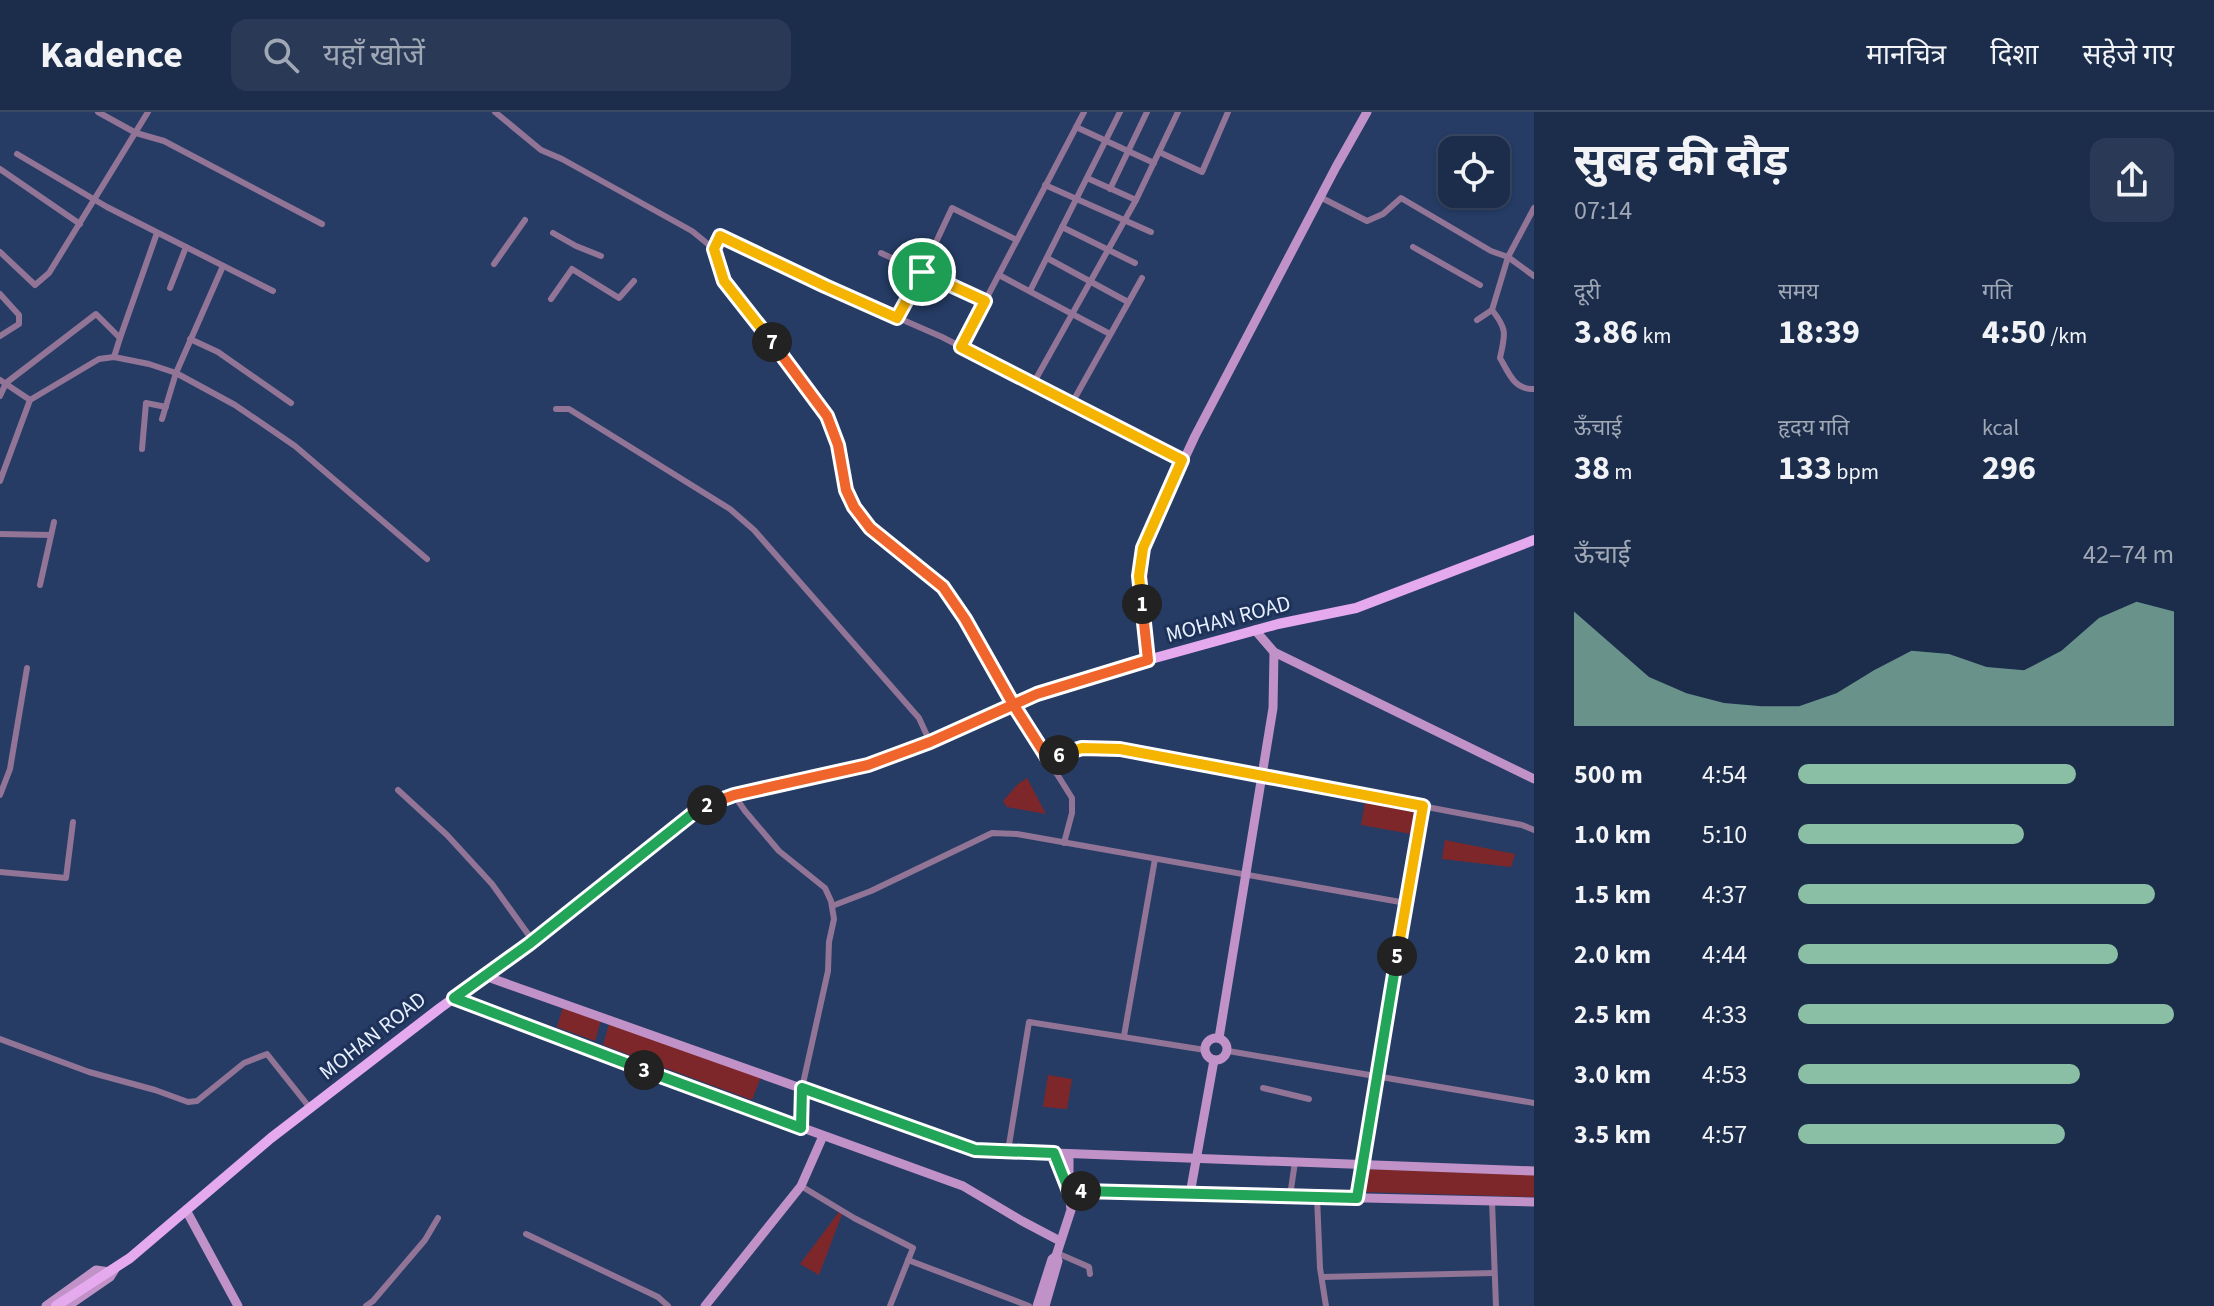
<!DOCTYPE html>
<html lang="hi">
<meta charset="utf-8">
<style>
body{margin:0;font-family:"Source Sans 3","Noto Sans Devanagari",sans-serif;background:#293956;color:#f1f3f6;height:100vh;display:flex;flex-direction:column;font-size:30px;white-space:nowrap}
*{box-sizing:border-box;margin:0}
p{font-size:26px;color:#a0a8b5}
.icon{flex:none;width:44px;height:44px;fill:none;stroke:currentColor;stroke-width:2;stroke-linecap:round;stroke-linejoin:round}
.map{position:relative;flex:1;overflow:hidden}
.sheet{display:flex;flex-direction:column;background:#1c2d4c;width:680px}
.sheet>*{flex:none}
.fabs{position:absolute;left:1438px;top:24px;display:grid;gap:16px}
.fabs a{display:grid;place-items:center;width:72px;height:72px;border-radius:16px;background:#1c2d4c;box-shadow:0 2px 6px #0004,0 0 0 2px #3a4964;font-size:40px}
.pin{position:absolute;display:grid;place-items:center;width:68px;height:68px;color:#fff;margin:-34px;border:4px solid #fff;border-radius:50%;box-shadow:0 2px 8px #0007}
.km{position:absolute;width:40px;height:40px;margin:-20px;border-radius:50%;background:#222;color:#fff;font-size:22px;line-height:40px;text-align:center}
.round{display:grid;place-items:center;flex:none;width:84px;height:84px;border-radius:16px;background:#293956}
.summary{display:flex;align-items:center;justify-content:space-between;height:136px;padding:0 40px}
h1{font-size:44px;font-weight:700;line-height:60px}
.metrics{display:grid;grid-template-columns:repeat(3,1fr);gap:12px;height:136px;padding:8px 40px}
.metrics div{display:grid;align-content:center}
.metrics b{font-size:34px;font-weight:700}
.metrics small{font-size:22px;font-weight:400}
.metrics p{font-size:22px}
.chart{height:224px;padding:16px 40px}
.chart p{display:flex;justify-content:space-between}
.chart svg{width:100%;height:144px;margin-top:8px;fill:#8abfa5;opacity:.7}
ul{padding:0 40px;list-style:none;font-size:26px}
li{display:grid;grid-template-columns:128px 96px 1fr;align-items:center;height:60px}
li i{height:20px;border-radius:10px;background:#8abfa5}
header{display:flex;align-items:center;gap:48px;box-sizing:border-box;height:112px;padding:0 40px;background:#1c2d4c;border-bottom:2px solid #3a4964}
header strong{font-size:38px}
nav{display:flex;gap:44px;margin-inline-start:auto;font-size:28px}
.search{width:560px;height:72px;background:#293956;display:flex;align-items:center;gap:20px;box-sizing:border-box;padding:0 28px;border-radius:16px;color:#a0a8b5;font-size:30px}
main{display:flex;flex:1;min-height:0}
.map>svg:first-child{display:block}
.green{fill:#7e272a}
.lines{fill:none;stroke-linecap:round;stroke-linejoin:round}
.street{stroke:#927496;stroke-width:6}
.secondary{stroke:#c192c7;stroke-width:9}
.primary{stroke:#e5a9ee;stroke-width:10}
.split-1-casing{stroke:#fff;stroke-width:16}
.split-2-casing{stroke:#fff;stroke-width:16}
.split-3-casing{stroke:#fff;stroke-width:16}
.split-4-casing{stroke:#fff;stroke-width:16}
.split-5-casing{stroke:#fff;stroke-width:16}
.split-6-casing{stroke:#fff;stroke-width:16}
.split-7-casing{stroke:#fff;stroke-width:16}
.split-8-casing{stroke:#fff;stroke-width:16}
.split-1{stroke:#f5b400;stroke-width:10}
.split-2{stroke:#f0652b;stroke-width:10}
.split-3{stroke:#22a559;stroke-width:10}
.split-4{stroke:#22a559;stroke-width:10}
.split-5{stroke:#22a559;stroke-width:10}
.split-6{stroke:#f5b400;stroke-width:10}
.split-7{stroke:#f0652b;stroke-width:10}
.split-8{stroke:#f5b400;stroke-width:10}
.labels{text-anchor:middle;stroke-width:6;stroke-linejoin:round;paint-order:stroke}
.street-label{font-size:22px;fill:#e7f0ff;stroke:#1d3159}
</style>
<header>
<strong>Kadence</strong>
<div class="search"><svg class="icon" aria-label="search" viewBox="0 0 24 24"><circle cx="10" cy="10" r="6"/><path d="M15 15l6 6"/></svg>यहाँ खोजें</div>
<nav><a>मानचित्र</a><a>दिशा</a><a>सहेजे गए</a></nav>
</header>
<main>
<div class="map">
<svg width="1534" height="1194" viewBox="0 0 1534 1194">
<rect width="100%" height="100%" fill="#263c65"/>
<!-- green -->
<g class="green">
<path d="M1027,666L1046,702L1007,695L1003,689L1018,672Z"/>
<path d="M1366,685L1422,695L1417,723L1361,713Z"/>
<path d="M1445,728L1515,742L1511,755L1442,747Z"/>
<path d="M563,895L601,908L595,929L557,915Z"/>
<path d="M609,912L761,965L752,988L603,933Z"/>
<path d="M1048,963L1072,967L1067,997L1043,995Z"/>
<path d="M1367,1057L1534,1063V1085L1363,1080Z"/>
<path d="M839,1100L842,1102L819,1163L800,1152Z"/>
</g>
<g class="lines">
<!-- street -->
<g class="street">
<path d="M98,0L136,21L164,29L322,112"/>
<path d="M495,0L541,38L562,47L692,119L714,137L724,169L827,304L838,333L846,378L854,395L870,416L943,475L965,507L1013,592L1072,686V701L1064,731"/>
<path d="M1076,15L1154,51"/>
<path d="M1159,40L1202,60L1228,0"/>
<path d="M17,42L107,95L273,179"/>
<path d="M0,57L80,112"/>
<path d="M1087,66L1136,88"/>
<path d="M1045,73L1151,120"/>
<path d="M1110,77L1147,0"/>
<path d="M1320,85L1367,109L1383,102L1401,86L1491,139L1508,145L1534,164"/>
<path d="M1534,96L1508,145L1492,198C1508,218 1505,222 1500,246C1509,261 1514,278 1534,277"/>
<path d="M1062,115L1135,151"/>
<path d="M553,121L576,134L601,144"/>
<path d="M1413,135L1480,173"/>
<path d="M714,137L720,124L825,174L942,225L1182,348"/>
<path d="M0,140L35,173L49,161L148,0"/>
<path d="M881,141L985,189"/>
<path d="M1047,146L1128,190"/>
<path d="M494,152L525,108"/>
<path d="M999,163L1110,222"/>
<path d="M170,176L186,135"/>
<path d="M1030,179L1120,0"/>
<path d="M0,182L19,203V212L0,224"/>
<path d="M551,187L572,157L619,186L634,169"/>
<path d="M897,206L922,160L952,96L1017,128"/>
<path d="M1477,208L1492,198"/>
<path d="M120,226L157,121"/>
<path d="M190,227L218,240L291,291"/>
<path d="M961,235L1084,0"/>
<path d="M0,268L30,288L0,369"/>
<path d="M1033,272L1136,88L1178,0"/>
<path d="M0,284L6,271L96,202L120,226L114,245"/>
<path d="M30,288L99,247L114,245L149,252L176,261L235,293L295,334L427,447"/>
<path d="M1072,291L1142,166"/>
<path d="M556,297H569L730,397L754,418L919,606L930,630"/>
<path d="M162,307L176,261L223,154"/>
<path d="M142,337L146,291L166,295"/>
<path d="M0,422L50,423"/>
<path d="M40,473L54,410"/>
<path d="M1048,647L1082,636L1120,637L1522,713L1534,718"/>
<path d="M398,678L447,723L492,772L533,829"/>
<path d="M0,683L10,657L27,556"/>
<path d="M734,683L745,699L779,739L825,776L831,789L834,807L829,830L828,859L802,976L801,1016"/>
<path d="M0,760L66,766L73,710"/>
<path d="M832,794L871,779L992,721L1017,722L1406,791"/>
<path d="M1124,924L1155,747"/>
<path d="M0,927L89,960L155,978L188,990L197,989L244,951L267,942L310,996"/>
<path d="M1228,939L1534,991"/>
<path d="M1263,976L1309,987"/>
<path d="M1008,1039L1029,910L1205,938"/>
<path d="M801,1074L854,1106L913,1136L890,1194"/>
<path d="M1290,1084L1295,1050"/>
<path d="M1317,1085L1320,1156L1326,1194"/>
<path d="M1357,1086L1423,694"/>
<path d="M1492,1089L1496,1194"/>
<path d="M526,1122L658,1185L668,1194"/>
<path d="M1057,1141L1089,1155L1090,1162"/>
<path d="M908,1148L1029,1194"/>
<path d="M1322,1165L1494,1161"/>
<path d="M366,1194L373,1189L425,1128L438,1106"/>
</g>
<!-- secondary -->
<g class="secondary">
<path d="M1255,518L1274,540L1534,667"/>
<path d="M1148,548L1139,464L1143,436L1195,324L1336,55L1367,0"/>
<path d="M485,864L975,1038L1534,1059"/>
<path d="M454,886L701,979L963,1074L1022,1109L1060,1129"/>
<circle cx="1216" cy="937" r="11"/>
<path d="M1219,926L1273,596L1274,540"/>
<path d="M1069,1042V1079L1534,1090"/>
<path d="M1190,1082L1214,948"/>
<path d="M186,1098L238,1194"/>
<path d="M46,1194L96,1158L110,1160"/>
<path d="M68,1194L110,1165L115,1157"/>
<path d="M705,1194L801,1074L823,1024"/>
<path d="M1037,1194L1052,1147L1056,1144L1071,1098L1069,1079L1054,1041"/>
<path d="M1045,1194L1058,1149L1056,1144"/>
</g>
<!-- primary -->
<path class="primary" d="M56,1194L130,1146L271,1026L440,896L529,832L701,695L734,683L868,653L930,630L1037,582L1126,554L1278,512L1356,496L1534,428"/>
</g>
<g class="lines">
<!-- split-1 casing -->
<g class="split-1-casing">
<path id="split-1" d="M922,160L985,189L961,235L1182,348L1143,436L1139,464L1142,492"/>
</g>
<!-- split-2 casing -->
<g class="split-2-casing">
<path id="split-2" d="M707,693L734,683L868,653L930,630L1037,582L1148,548L1142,492"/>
</g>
<!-- split-3 casing -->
<g class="split-3-casing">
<path id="split-3" d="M644,958L454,886L529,832L701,695L707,693"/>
</g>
<!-- split-4 casing -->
<g class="split-4-casing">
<path id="split-4" d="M644,958L801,1016L802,976L975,1038L1054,1041L1069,1079H1081"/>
</g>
<!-- split-5 casing -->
<g class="split-5-casing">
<path id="split-5" d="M1081,1079L1357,1086L1397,844"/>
</g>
<!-- split-6 casing -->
<g class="split-6-casing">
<path id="split-6" d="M1059,643L1082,636L1120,637L1423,694L1397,844"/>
</g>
<!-- split-7 casing -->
<g class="split-7-casing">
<path id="split-7" d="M772,230L827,304L838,333L846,378L854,395L870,416L943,475L965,507L1013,592L1048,647L1059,643"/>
</g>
<!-- split-8 casing -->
<g class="split-8-casing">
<path id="split-8" d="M772,230L724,169L714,137L720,124L825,174L897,206L922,160"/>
</g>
<!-- split-1 -->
<use href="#split-1" class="split-1"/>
<!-- split-2 -->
<use href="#split-2" class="split-2"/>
<!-- split-3 -->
<use href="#split-3" class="split-3"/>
<!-- split-4 -->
<use href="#split-4" class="split-4"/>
<!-- split-5 -->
<use href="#split-5" class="split-5"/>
<!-- split-6 -->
<use href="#split-6" class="split-6"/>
<!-- split-7 -->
<use href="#split-7" class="split-7"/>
<!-- split-8 -->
<use href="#split-8" class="split-8"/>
</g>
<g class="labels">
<!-- street labels -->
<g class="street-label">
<text transform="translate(1228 506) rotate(-15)" y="8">MOHAN ROAD</text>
<text transform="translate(372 923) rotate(-38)" y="8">MOHAN ROAD</text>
</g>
</g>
</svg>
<div class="fabs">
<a><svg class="icon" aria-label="locate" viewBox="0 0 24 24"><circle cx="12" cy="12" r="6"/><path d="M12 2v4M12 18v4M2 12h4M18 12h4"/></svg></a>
</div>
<div class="pin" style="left:922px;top:160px;background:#1e9e55"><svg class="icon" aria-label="arrive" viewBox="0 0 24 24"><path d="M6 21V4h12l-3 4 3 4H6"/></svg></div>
<b class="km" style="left:1142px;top:492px">1</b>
<b class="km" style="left:707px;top:693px">2</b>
<b class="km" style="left:644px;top:958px">3</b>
<b class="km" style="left:1081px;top:1079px">4</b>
<b class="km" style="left:1397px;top:844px">5</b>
<b class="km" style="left:1059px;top:643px">6</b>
<b class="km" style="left:772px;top:230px">7</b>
</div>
<section class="sheet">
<div class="summary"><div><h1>सुबह की दौड़</h1><p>07:14</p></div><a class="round"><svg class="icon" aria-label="share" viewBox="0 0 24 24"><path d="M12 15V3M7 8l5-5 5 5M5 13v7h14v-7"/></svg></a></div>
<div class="metrics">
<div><p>दूरी</p><b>3.86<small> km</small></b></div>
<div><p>समय</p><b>18:39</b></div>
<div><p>गति</p><b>4:50<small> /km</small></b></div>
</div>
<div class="metrics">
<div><p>ऊँचाई</p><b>38<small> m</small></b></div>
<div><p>हृदय गति</p><b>133<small> bpm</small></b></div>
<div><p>kcal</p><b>296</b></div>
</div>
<div class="chart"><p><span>ऊँचाई</span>42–74 m</p>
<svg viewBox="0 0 160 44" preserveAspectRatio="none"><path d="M0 44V9L10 19L20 29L30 34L40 37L50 38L60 38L70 34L80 27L90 21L100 22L110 26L120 27L130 21L140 11L150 6L160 9V44z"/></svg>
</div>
<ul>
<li><b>500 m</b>4:54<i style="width:74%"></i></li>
<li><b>1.0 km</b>5:10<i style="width:60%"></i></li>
<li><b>1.5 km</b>4:37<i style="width:95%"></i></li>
<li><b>2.0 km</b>4:44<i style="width:85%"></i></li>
<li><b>2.5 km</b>4:33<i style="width:100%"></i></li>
<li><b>3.0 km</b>4:53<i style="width:75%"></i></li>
<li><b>3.5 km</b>4:57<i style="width:71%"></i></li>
</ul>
</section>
</main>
